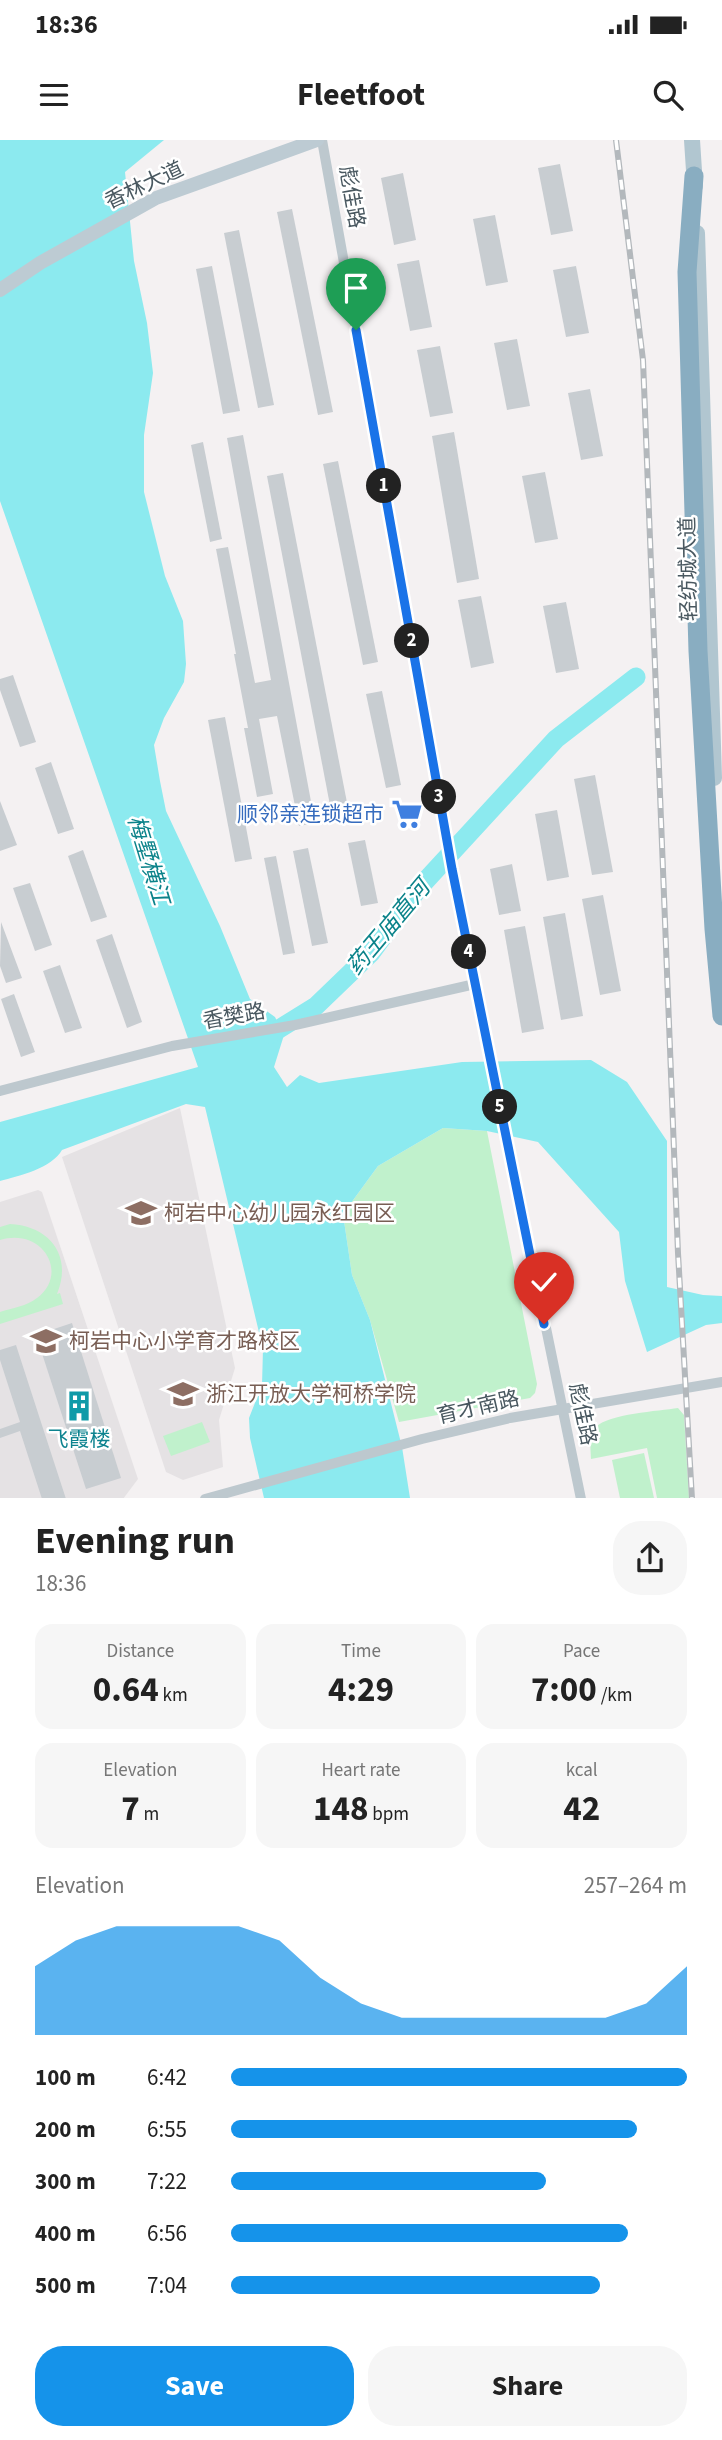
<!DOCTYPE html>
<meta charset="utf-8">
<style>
body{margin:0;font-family:"Source Sans 3","Noto Sans SC",sans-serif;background:#f6f6f6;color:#222;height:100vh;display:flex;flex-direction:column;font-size:26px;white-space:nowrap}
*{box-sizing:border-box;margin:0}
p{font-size:23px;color:#767676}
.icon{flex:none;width:38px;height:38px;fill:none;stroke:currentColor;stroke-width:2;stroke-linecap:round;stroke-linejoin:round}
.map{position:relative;height:1358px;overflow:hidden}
.details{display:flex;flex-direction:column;background:#fff;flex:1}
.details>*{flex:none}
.pin{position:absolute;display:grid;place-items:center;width:60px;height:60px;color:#fff;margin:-72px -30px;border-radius:50% 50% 50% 0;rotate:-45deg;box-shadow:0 0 7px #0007}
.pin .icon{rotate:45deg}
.km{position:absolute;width:35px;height:35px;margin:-18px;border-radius:50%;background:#222;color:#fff;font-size:19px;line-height:35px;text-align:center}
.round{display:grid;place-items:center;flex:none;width:74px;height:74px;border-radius:28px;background:#f6f6f6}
.overview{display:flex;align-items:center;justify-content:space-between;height:119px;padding:0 35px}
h1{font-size:38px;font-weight:700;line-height:52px}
.stats{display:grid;grid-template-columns:repeat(3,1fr);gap:10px;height:119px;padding:7px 35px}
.stats div{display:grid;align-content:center;border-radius:18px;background:#f6f6f6;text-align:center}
.stats b{font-size:35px;font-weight:700}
.stats small{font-size:19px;font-weight:400}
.stats p{font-size:19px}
.chart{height:196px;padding:14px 35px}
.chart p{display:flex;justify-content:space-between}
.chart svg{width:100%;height:126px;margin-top:7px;fill:#1593ea;opacity:.7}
.action{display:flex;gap:14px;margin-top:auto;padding:14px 35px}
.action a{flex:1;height:80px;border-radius:28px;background:#1593ea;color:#fff;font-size:28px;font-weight:700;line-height:80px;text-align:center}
.action a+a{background:#f6f6f6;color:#222}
ul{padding:0 35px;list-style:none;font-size:23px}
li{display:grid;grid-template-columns:112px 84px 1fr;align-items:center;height:52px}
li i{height:18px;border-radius:9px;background:#1593ea}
.status{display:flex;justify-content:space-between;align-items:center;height:49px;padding:0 35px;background:#fff;direction:ltr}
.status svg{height:19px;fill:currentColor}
header{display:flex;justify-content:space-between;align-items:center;height:91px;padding:0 35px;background:#fff;font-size:32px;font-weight:700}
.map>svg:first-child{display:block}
.education{fill:#e5e2e4}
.green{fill:#c0f1cc}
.water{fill:#8ceaef}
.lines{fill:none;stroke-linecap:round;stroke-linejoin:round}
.river{stroke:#8ceaef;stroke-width:19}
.building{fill:#c8cdd1}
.street{stroke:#bdc8ce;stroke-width:10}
.secondary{stroke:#bdcbd3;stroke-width:14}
.primary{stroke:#b1c6d0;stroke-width:16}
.highway{stroke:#89adc1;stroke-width:19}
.rail-casing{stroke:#b3b8bc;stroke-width:6}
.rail{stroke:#fff;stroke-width:3.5;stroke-dasharray:10;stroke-linecap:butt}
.route-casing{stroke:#fff;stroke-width:14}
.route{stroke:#1a73e8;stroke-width:9}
.labels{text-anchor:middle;stroke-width:5;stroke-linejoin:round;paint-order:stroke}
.street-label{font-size:21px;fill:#495860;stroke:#fff}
.shop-label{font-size:21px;fill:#366cbe;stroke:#fff;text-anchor:end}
.education-label{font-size:21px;fill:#785e54;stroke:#fff;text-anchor:start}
.culture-label{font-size:21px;fill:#0d838f;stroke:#fff}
.water-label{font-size:23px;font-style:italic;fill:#0b838a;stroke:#fff}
</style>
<div class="status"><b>18:36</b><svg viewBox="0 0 49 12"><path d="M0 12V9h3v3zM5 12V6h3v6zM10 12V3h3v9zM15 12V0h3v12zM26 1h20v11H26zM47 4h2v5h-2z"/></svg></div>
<header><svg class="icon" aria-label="menu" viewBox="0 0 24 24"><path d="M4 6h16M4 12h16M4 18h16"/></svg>Fleetfoot<svg class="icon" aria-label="search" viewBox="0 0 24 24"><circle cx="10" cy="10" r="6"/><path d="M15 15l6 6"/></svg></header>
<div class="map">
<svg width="722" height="1359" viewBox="0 0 722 1359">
<rect width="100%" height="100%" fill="#f4f1f2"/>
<!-- education -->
<g class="education">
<path d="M180,968L235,1228L219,1280L223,1327L183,1340L166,1332L62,1017Z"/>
<path d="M38,1050L42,1052L138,1339L123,1359L0,1358V1062Z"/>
</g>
<!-- green -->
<g class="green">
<path d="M443,988L487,991L537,1244L535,1253L530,1258L399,1282L370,1180L352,1135L343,1074L378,1026Z"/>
<path d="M10,1084C49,1086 73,1115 57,1154L60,1153L63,1164L0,1184V1172C12,1168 27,1166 37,1158C70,1133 42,1087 0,1100V1087Z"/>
<path d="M678,1268L684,1275L689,1358H657L647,1308L591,1319C591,1309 588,1295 596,1287C608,1274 659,1271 678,1268Z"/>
<path d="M202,1282L210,1302L171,1316L163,1296Z"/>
<path d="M644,1313L654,1358H620L612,1320Z"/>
</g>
<!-- water -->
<path class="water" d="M0,0H164L125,32L134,121L147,183L153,233L144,295V352L165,436L183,481L186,524L184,542L164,578L154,605L160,641L166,671L220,786L250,859L275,877L284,895L274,927L287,947L300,935L319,943L462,922L591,920L627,942L667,1001V1147L703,1155L722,1156V1183L706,1185L647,1212L625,1141L619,1092L538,1002L487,991L443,988L378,1026L343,1074L352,1135L370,1180L402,1307L410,1358H264L250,1298L249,1278L262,1245L263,1209L205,967L186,964L62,1010C52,1028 19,1036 0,1041V982L198,927L0,361Z"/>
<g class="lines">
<!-- river -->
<path class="river" d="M271,894L316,866L371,813L418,749L556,599L636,537"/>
</g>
<!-- building -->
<g class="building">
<path d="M560,24L573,91L551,95L538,28Z"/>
<path d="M403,33L416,100L394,105L381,38Z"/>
<path d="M292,69L333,272L318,275L277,72Z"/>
<path d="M495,75L508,142L486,146L473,79Z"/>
<path d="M239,90L274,265L258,268L224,93Z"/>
<path d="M419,120L432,187L410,191L397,124Z"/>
<path d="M212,126L240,271L223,274L196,129Z"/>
<path d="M576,126L589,193L566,197L553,130Z"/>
<path d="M517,199L530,266L507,270L494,203Z"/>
<path d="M440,206L453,273L430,277L417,210Z"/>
<path d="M590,249L603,316L581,320L568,253Z"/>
<path d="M454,292L479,439L457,443L432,296Z"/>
<path d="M243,295L315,683L299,686L277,576L259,579L273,654L257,657L244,588H248L234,514H236L216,409L228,407L255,543L271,540L227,298Z"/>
<path d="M203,302L222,399L210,402L191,305Z"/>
<path d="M338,321L378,522L363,525L323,324Z"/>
<path d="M545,332L558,399L535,403L522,336Z"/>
<path d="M283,333L350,678L333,681L267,336Z"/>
<path d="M481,456L494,523L471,528L458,460Z"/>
<path d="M566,462L579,529L556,533L543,466Z"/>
<path d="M13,535L36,602L20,607L0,550V539Z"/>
<path d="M382,551L401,645L386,648L366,554Z"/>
<path d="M225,577L252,719L235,722L208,580Z"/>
<path d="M51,622L74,689L58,694L35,628Z"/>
<path d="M595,635L613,732L592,735L574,639Z"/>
<path d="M0,661L17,705L0,711Z"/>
<path d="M557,670L569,737L547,741L535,674Z"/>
<path d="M365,700L378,763L361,766L348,703Z"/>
<path d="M308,708L328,803L312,806L293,711Z"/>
<path d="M83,710L107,777L91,782L68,716Z"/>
<path d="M276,716L295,813L283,815L264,718Z"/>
<path d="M512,724L521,771L499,775L490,729Z"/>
<path d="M30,743L52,805L35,811L13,748Z"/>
<path d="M603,755L621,851L600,855L582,759Z"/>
<path d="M565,773L583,876L561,880L543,777Z"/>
<path d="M1,782L22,838L6,843L0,826Z"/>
<path d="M525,786L544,889L522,893L504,790Z"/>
<path d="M112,794L142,882L127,888L96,800Z"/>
<path d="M60,825L82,888L65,893L43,831Z"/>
<path d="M14,854L35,912L21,917L1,859Z"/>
<path d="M72,1183L121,1338L86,1349L36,1195Z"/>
<path d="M16,1205L39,1276L66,1359H42L20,1291L0,1298V1289L20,1282L0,1220V1210Z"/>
</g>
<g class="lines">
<!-- street -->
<g class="street">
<path d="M322,0L455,743L581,1359"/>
<path d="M0,951L172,906L295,885L475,844"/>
<path d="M205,1359L422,1299L510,1278L722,1242"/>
</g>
<!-- secondary -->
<path class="secondary" d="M0,150L40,123L156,58L317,0"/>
<!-- primary -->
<g class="primary">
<path d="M692,0L695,46"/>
<path d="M697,93L714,638"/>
</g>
<!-- highway -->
<path class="highway" d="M694,36L687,132L698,511L714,789L722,876"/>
<!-- rail casing -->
<g class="rail-casing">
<path id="rail" d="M616,0L643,220L678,1113L692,1359"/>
</g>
<!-- rail -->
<use href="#rail" class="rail"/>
</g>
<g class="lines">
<!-- route casing -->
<g class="route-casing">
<path id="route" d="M356,190L452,729L544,1184"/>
</g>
<!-- route -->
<use href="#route" class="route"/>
</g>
<!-- icons -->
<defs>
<g id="supermarket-bare" transform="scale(2.415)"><path d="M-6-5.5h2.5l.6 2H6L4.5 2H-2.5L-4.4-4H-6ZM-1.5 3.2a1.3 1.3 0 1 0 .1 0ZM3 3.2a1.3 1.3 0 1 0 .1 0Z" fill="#3f7fe0" stroke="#fff" stroke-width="2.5" paint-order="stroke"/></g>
<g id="school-bare" transform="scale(2.415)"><path d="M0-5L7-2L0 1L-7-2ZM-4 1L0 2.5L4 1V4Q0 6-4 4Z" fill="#8d6e63" stroke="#fff" stroke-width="2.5" paint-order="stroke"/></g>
<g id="university-bare" transform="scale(2.415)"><path d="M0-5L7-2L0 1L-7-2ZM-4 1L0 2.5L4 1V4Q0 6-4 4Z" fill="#8d6e63" stroke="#fff" stroke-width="2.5" paint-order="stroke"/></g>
<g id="building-bare" transform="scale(2.415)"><path d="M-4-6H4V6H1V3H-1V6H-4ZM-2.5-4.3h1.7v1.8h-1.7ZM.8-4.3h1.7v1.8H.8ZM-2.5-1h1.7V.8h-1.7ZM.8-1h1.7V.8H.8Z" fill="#0f9aa8" stroke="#fff" stroke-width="2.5" paint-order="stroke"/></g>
</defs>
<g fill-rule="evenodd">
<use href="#supermarket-bare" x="407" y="674"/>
<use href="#school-bare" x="141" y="1073"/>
<use href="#school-bare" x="46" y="1201"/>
<use href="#university-bare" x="183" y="1254"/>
<use href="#building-bare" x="79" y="1266"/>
</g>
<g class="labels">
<!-- street labels -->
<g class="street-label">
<text transform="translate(144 45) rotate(-25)" y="7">香林大道</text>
<text transform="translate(352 57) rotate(80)" y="7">彪佳路</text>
<text transform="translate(688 429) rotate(-91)" y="7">轻纺城大道</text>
<text transform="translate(234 876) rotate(-10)" y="7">香樊路</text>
<text transform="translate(478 1267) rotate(-13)" y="7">育才南路</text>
<text transform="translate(583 1274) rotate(78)" y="7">彪佳路</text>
</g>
<!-- shop labels -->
<g class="shop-label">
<text x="384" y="681">顺邻亲连锁超市</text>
</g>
<!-- education labels -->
<g class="education-label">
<text x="164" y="1080">柯岩中心幼儿园永红园区</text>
<text x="69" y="1208">柯岩中心小学育才路校区</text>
<text x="206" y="1261">浙江开放大学柯桥学院</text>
</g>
<!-- culture labels -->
<g class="culture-label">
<text x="79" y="1306">飞霞楼</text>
</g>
<!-- water labels -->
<g class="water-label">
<text transform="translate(149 720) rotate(73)" y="8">梅墅横江</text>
<text transform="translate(388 787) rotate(-50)" y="8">药王庙直河</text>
</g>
</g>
</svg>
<div class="pin" style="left:356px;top:190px;background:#1e9e55"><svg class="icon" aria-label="arrive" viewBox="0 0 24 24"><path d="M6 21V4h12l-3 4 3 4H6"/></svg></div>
<div class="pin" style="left:544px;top:1184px;background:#d93025"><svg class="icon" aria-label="check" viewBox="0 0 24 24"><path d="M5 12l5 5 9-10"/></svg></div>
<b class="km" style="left:384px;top:346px">1</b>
<b class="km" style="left:412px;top:501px">2</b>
<b class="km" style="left:439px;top:657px">3</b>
<b class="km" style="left:469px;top:812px">4</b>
<b class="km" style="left:500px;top:967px">5</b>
</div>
<section class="details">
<div class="overview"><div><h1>Evening run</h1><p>18:36</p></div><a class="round"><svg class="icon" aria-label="share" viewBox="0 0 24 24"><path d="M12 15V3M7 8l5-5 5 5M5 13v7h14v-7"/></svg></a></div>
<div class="stats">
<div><p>Distance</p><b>0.64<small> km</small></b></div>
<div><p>Time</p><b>4:29</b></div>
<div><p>Pace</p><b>7:00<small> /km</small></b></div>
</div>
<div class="stats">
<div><p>Elevation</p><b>7<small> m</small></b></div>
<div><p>Heart rate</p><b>148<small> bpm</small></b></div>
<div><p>kcal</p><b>42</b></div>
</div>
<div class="chart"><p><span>Elevation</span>257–264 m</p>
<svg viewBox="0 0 160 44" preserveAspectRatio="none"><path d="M0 44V20L10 11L20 6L30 6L40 6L50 6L60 11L70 24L80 33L90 38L100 38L110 38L120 38L130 38L140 38L150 33L160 20V44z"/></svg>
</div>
<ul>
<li><b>100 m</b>6:42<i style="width:100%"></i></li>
<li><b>200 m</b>6:55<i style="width:89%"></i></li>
<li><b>300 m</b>7:22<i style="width:69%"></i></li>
<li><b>400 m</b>6:56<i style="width:87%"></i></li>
<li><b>500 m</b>7:04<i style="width:81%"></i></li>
</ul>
<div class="action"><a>Save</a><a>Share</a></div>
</section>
